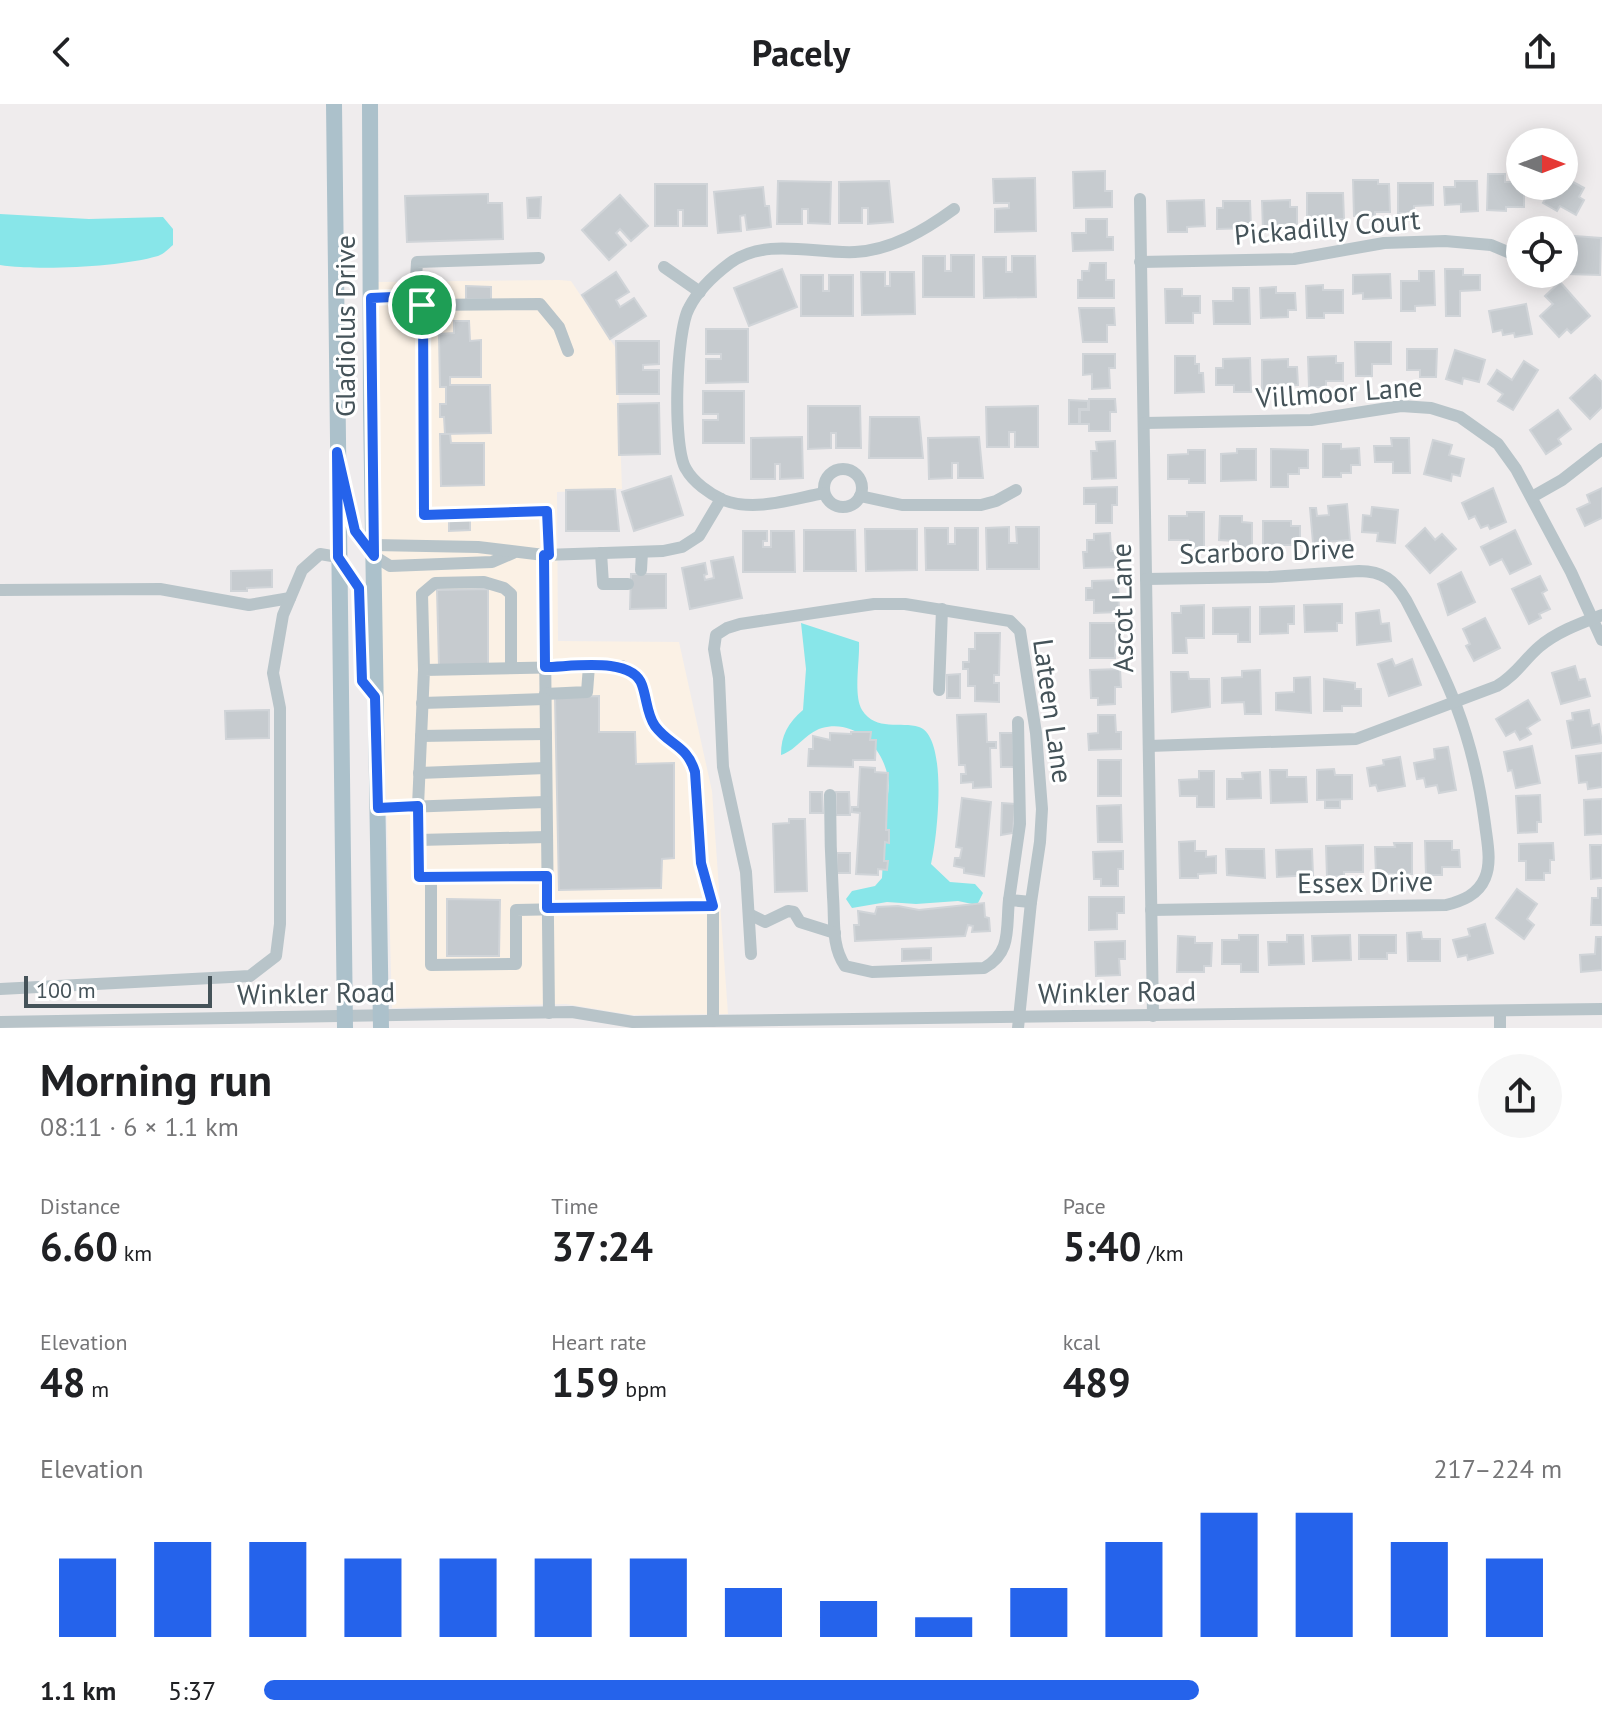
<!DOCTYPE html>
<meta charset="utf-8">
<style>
body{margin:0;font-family:"PT Sans",sans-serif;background:#f6f6f6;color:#202124;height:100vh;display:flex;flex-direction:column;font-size:30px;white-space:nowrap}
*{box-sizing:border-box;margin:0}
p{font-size:26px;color:#757577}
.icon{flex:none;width:44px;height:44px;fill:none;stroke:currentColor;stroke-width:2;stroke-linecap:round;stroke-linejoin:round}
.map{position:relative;height:924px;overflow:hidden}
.panel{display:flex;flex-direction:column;background:#fff;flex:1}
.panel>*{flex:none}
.needle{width:52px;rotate:90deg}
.controls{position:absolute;left:1506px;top:24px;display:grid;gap:16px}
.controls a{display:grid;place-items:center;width:72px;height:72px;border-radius:50%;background:#fff;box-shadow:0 4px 20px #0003;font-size:40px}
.scale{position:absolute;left:24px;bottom:20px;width:188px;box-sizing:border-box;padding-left:8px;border:4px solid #455359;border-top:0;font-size:22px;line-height:28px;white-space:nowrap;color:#455359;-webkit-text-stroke:6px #fff;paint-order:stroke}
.pin{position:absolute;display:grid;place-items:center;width:68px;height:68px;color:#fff;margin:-34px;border:4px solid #fff;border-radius:50%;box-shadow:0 2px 8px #0007}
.round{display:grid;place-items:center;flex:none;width:84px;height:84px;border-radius:42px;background:#f6f6f6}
.summary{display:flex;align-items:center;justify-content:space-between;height:136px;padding:0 40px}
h1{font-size:44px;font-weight:700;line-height:60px}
.figures{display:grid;grid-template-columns:repeat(3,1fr);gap:12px;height:136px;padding:8px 40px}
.figures div{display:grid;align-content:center}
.figures b{font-size:40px;font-weight:700}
.figures small{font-size:22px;font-weight:400}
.figures p{font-size:22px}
.chart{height:224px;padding:16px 40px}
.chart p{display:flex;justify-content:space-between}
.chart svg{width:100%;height:144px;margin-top:8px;stroke:#2563eb;stroke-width:6}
ul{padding:0 40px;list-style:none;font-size:26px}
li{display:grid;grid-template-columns:128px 96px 1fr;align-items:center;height:60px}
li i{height:20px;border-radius:10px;background:#2563eb}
header{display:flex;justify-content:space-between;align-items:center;height:104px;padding:0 40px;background:#fff;font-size:36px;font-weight:700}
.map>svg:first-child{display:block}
.commercial{fill:#fbf1e5}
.water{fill:#88e6e9}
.building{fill:#c6cbcf;stroke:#d0d4d8;stroke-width:2}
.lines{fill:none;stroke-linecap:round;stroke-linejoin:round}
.minor{stroke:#b8c4c9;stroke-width:12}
.major{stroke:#acc1cb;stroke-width:16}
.route-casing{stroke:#fff;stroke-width:16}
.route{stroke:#2563eb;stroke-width:10}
.labels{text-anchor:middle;stroke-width:6;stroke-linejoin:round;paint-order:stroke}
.street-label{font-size:28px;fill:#455359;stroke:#fff}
</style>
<header><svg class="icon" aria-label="back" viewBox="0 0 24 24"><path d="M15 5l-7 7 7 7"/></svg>Pacely<svg class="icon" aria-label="share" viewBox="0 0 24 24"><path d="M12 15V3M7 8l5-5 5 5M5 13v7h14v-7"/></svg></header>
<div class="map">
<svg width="1602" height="924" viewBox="0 0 1602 924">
<rect width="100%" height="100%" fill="#efeced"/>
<!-- commercial -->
<path class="commercial" d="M559,176L571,177L617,246L622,385L557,388L558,537L679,538L712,687L728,910L632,911L566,900L392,904L382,541L378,178Z"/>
<!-- water -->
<g class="water">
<path d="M0,110L89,115L163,113L173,125V141C168,145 164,150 158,152C120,163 38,167 0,161Z"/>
<path d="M801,519L859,538C860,556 853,591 862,606C876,628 901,617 919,623C949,633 937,736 931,760L950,778L975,780L983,789L977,801L958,797L916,800L887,798L852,804L846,795L852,787L875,782L882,774C883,751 885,728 886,705C887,695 890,684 888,674C883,643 855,615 822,624C805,629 797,646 781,651C781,631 788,619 803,606L806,565Z"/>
</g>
<!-- building -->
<g class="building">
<path d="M1105,67V87H1112V103L1074,104L1073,68Z"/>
<path d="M1488,70H1505V78H1520V82H1524V103H1506V107L1487,106Z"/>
<path d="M1564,73L1584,84L1579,93L1584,96L1576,111L1560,102L1557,107L1543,99L1553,82H1564Z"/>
<path d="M1035,74L1036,127L995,128V105L1009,104V99H994L993,75Z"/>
<path d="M1353,76H1378V80H1389L1390,108H1375V112H1354Z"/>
<path d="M778,77L831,78L830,120L808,119V105H802V120H777Z"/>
<path d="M889,77L893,118L868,120V104H862V119H839V78Z"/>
<path d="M1455,77H1477L1478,107L1461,108V100L1445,101L1444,83H1455Z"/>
<path d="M1398,79H1433V101L1414,102V109H1398Z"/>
<path d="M655,80H707V122H683V106H678V122H655Z"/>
<path d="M763,83L765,102H769L771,123L747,126L745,111L740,112L741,127L718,129L714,88Z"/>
<path d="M1307,89H1343L1344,115H1325V121H1307Z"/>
<path d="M488,90V99H502L503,135L407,138L405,92Z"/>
<path d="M620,91L648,122L631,137L620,125L616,129L626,141L609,156L582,126Z"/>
<path d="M541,93L540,114H528L527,94Z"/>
<path d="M1204,96L1205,122L1187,123V128H1168L1167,97Z"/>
<path d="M1290,96V103H1297V120L1280,121V126L1263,127L1262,97Z"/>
<path d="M1223,97H1250L1251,124L1217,125V104H1223Z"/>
<path d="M1086,115H1107V133H1113V146L1073,147L1072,129H1086Z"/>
<path d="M1574,132L1601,134L1600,171L1566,170L1567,153L1573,154Z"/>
<path d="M951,151H974V193H923V152H945V167H951Z"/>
<path d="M1012,152H1035L1036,193L984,194L983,153H1006V168H1012Z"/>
<path d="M1090,159H1106V176H1114V194H1078V176H1082V167H1089Z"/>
<path d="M782,165L797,203L749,222L734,184Z"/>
<path d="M1445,165H1463V171H1480V186L1460,187V212H1446Z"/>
<path d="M1419,167H1434L1435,201L1415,202V207H1401V177H1419Z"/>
<path d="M616,168L629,188L616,196L620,203L634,194L646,212L610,235L582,191Z"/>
<path d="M861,168H885V182H890V168H914L915,210L862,211Z"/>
<path d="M1390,170L1391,194L1363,195V189L1353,190V171Z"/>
<path d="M801,171H823V187H829V171H853V212H801Z"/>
<path d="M1560,178L1590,212L1571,229L1567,225L1559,233L1540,212L1553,200L1545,192Z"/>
<path d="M1323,181V186H1343V209H1324V214H1307L1306,182Z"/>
<path d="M466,182L491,183V195H466Z"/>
<path d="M1276,183V189H1295L1296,206H1288V213L1261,214L1260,184Z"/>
<path d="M1233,184H1249L1250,220H1214L1213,197H1233Z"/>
<path d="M1165,185H1182V192H1200V209H1193V219H1166Z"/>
<path d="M1526,200L1532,230L1515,233L1514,229L1503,231L1502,226L1493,228L1489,207Z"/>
<path d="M1079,204H1114L1115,221H1107V238H1083Z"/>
<path d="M454,217H469L470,237L481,236V273H450V281H490L491,329L445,330L444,313H440V300H446V283H440L439,230L454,229Z"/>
<path d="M706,225H748V278L706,279V255H721V250H706Z"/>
<path d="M616,237H659V260L643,261V266H659V290H617Z"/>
<path d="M1355,238H1391V260H1372V272H1356Z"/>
<path d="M1407,245H1437L1436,273H1420V266H1407Z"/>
<path d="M1455,246L1485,256L1479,278L1463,274L1462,280L1446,275Z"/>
<path d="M1083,250H1115V264H1109L1110,284L1092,285V270L1083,271Z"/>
<path d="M1175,252H1195V260H1199V269H1203L1204,288L1175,289Z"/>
<path d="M1336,252V259H1343V277H1326V283H1309L1308,253Z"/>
<path d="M1250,254L1251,288H1234V281H1216V264H1223V255Z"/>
<path d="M1288,255V263H1297L1298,281L1278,282L1279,286L1262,287V256Z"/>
<path d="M1524,257L1538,266L1513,306L1498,297L1503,290L1488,280L1497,266L1512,276Z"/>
<path d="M1595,271L1602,278V303L1590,315L1570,294Z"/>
<path d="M703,287H744V339H703V316H718V310H703Z"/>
<path d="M1089,295H1115L1116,308H1110V327H1089V320H1080V306H1089Z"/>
<path d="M1069,296L1088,297V305H1079V320H1069Z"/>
<path d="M659,299L660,350L619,351L618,300Z"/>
<path d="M808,302H860L861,344H836V329H831V344L808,345Z"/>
<path d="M1038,302V343H1015V328H1009V343H987L986,303Z"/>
<path d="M1558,306L1571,325L1558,335L1561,340L1546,350L1530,326Z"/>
<path d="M870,313H919L923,354H869Z"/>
<path d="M440,330H450L451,339H484V381L441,382Z"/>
<path d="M802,333L803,374L780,375V360H775V375H751V334Z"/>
<path d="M979,333L983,374H958V359H952V374L929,375L928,334Z"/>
<path d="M1391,334H1409L1410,369H1393V358H1375L1374,342H1392Z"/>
<path d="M1433,336L1452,341L1449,351L1464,355L1460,372L1452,370L1451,377L1424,370Z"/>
<path d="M1115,337L1116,374L1092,375L1091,347H1097L1096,338Z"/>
<path d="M1323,340H1341V345L1359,344L1360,361H1351V369H1341V373H1323Z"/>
<path d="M1237,345H1256V376L1221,377V350L1237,349Z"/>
<path d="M1271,345L1308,346V364H1299V370H1288V383H1271Z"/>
<path d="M1188,346H1205V379H1189V375H1168V351L1188,350Z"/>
<path d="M671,372L683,411L634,427L622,388Z"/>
<path d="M1117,383V401H1112V419H1096V400H1084V384Z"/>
<path d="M1493,384L1506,418L1490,425L1488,421L1481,424L1475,412L1469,415L1462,399Z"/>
<path d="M1602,384V414L1585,422L1577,405L1590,399L1587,391Z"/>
<path d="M615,385L619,427H566V386Z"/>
<path d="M1347,400L1350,436L1313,439L1310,404H1316L1317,412L1329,411L1328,402Z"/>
<path d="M1372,403L1398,406L1395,439L1377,437L1378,429L1362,428L1363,411L1371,412Z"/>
<path d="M1187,408H1204V444H1188V436H1169V412H1187Z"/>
<path d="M1220,412H1242V418L1252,419V444L1235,443V437L1219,436Z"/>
<path d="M449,415H470V426L449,427Z"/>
<path d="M1263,417H1291V422H1300V441H1263Z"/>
<path d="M1009,423V439H1017L1016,423H1039V465H987L986,424Z"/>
<path d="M925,424H948V440H955V424H978V466H926Z"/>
<path d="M1425,424L1435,436L1442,430L1456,445L1430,469L1406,442Z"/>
<path d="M865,425H917V466L866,467Z"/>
<path d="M804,426H855L856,467H804Z"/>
<path d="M1515,426L1531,460L1510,470L1502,455L1490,461L1481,443Z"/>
<path d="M743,427H767V437H763V443H771V427H794L795,468H743Z"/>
<path d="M1110,429L1111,447H1118L1119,463L1084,464L1083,448H1087V436H1094V430Z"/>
<path d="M733,453L742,494L690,505L682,464L705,459L707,470L704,471L705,476L714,474L711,457Z"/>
<path d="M272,466V483L247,484V487H231V467Z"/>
<path d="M1461,468L1475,498L1448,511L1438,480Z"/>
<path d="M631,470H666V504L630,505Z"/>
<path d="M1540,472L1547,486L1542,489L1550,505L1539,510L1541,514L1529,520L1512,485Z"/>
<path d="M1118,476L1119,508L1094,509V496H1086V484H1092V477Z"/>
<path d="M488,485V561L439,562L437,486Z"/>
<path d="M1342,500V519H1337V527L1305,528L1304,501Z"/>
<path d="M1204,501V534H1186L1187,549H1173L1172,509H1181V502Z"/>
<path d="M1294,502V520H1288V529L1260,530V503Z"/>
<path d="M1250,503V538H1238V530H1213V504Z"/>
<path d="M1379,506L1381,520L1389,519L1391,537L1357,541L1356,509Z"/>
<path d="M1485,514L1500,544L1474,557L1466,542L1470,540L1463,525Z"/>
<path d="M1090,519H1120L1119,537H1115V554H1090Z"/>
<path d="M975,529H1000L999,571H994V579H999V598L975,597V582H968V565H963V558H969V545H975Z"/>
<path d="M1392,555L1395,562L1412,555L1421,581L1389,592L1378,560Z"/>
<path d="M1575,562L1579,576L1585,575L1590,592L1561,600L1552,569Z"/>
<path d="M1120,565L1121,583H1115V600L1098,601V594H1091L1090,566Z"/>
<path d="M1260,566L1261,610H1245L1244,598L1222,599V574L1242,573V567Z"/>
<path d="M1171,568H1188L1189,575H1209L1210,603L1172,608Z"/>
<path d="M960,570V594H947V571Z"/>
<path d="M1310,573L1311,609L1276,606V589L1294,588V574Z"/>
<path d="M1324,575L1355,579V585H1361V602H1342V607H1324Z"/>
<path d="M599,592V628H635L636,660L674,659V754L662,755L661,784L559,786L555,593Z"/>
<path d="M1528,596L1540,616L1527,624L1531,630L1520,636L1515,627L1506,632L1496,615Z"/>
<path d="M269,606V634L226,635L225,607Z"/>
<path d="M1589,606L1592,622L1599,620L1602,639L1572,644L1567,617L1573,616L1572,609Z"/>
<path d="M986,610L987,638H996V644H990L991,683L973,684V678L961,679V670H966L965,661H959L957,611Z"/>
<path d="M1098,611H1115L1116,628H1121V645L1089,646L1088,630L1098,629Z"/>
<path d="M851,628H871L870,636H876L875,656H853V663L808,662L809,645H813V632L830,636V629L851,630Z"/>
<path d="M1000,629H1013L1014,663H1001Z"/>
<path d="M1532,642L1540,679L1516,684L1512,666L1508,667L1504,648Z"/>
<path d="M1448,643L1456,686L1439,689L1437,681L1426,683L1424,674L1417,675L1414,659L1435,655L1434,645Z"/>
<path d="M1602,649V683L1588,685L1587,678L1579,679L1576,652Z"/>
<path d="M1400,653L1405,682L1378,687L1376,681L1370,682L1367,664L1384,661L1383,656Z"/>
<rect x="1098" y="656" width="23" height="36"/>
<path d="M860,663L875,664V668L888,669L886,726H889V739L885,738L884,757H888L887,766L878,765V771L856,770L860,709L852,708V703H858Z"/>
<path d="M1334,665L1335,671H1352V695L1317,696V666Z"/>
<path d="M1270,666H1287V673H1306L1307,698L1271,699Z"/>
<path d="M1199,667H1214V703H1197V692H1180L1179,676L1199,675Z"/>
<path d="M1260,668L1261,694L1227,695V675H1243L1242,669Z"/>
<path d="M810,688H822L823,709H810Z"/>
<path d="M836,688H849L850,711H836Z"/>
<path d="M1540,691L1541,718H1537V728L1518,729L1516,692Z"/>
<path d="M962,694L991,698L984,772L964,769V764L954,762L955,754H960L962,744L956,743Z"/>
<path d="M1602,695V730L1585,731L1584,696Z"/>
<rect x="1325" y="696" width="15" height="8"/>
<path d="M1002,699L1015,700L1013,729L1001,731Z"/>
<path d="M1121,701L1122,738H1098L1097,702Z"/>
<path d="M789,715H805L807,787L775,788L773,720L789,719Z"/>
<path d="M1195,737V747H1206V753L1216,752V769L1198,770V774H1180L1179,738Z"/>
<path d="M1425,737H1452V746H1459L1460,763H1442V771H1426Z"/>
<path d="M1394,739H1412V770H1376L1375,743H1395Z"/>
<path d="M1553,739L1554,756H1550V769H1544V776H1526V757H1519V740Z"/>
<path d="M1363,741V768H1344V772L1327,773L1326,742Z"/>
<path d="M1590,741H1602V774L1591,775Z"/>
<path d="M1226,745H1264L1265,774L1227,771Z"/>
<path d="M1312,745L1313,771L1277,773L1276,746Z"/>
<path d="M1123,747V765H1118V782H1101V775H1094L1093,748Z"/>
<rect x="837" y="749" width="13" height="20"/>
<path d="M1598,784H1602V821H1591L1592,794H1598Z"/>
<path d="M1517,785L1537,800L1527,815L1534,821L1524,835L1496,814Z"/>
<path d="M1089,793H1124V809H1117V825L1089,826Z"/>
<path d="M447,795L500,796L499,852H447Z"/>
<path d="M984,799L985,813L989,814L990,827L972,828L973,822L968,821L965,832L855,837L854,821H859L858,807L875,810L877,803L898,802L919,806Z"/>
<path d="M1485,820L1493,849L1468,856L1467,851L1458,853L1453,836L1470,832L1468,825Z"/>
<path d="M1421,828L1422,835H1440V857H1408L1407,829Z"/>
<path d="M1239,831H1258V868H1241V860H1222V836H1239Z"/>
<path d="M1287,831H1303L1304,860L1269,861L1268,838H1287Z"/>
<path d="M1350,831L1351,856L1313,857L1312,832Z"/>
<path d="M1359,831H1396V849H1387V855H1359Z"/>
<path d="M1178,832L1195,833V839H1212L1211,862H1204V868H1177Z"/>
<path d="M1596,833H1602V866L1581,868L1580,851L1595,850Z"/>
<path d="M1125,837V855H1119L1120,871L1096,872L1095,838Z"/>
<path d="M931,844V856L902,857V845Z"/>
</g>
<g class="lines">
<!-- minor -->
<g class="minor">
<path d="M1140,95L1153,912"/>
<path d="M1140,158L1294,155L1384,139L1445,137L1491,141L1515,151"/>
<path d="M664,163L700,188"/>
<path d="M415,192L423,202L424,411L547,407L549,451"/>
<path d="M371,194L415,192L417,158L539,154"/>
<path d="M422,201L540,200L559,223L568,247"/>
<path d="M1144,319L1311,316L1401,302L1431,304L1460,313L1498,340L1516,365L1571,468L1602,536"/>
<circle cx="843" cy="384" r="19"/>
<path d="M343,370L355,427L374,452L390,462L492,458L513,449"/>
<path d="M824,389C792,395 755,408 723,396C710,390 693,378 686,365C672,343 676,227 689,204C698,186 714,171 730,159C766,133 814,150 855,148C892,146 925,126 954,105"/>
<path d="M860,392L902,401H981L996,397L1016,386"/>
<path d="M1532,393L1562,376L1602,345"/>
<path d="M374,441L478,443L544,451L663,447L682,443L699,432L721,395"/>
<path d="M601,449L603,480H628"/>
<path d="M544,451L549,909"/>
<path d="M641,466L642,448"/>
<path d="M1146,475L1269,473L1359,467C1383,467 1394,476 1406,496C1448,576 1473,628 1485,720C1487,737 1492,758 1485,774C1478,791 1462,797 1446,801L1151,806"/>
<path d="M0,486L160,485L249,501L290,494"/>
<path d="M424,566L422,490L435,479L484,478L504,484L511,490V563"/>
<path d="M939,586L942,505"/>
<path d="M545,590L587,588L589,562"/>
<path d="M422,599L545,595"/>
<path d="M421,632L546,630"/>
<path d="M1149,642L1356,635L1497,582C1515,572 1524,556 1539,543C1556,528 1581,519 1602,511"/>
<path d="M419,669L546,664"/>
<path d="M830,691C830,725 831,759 833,793C835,817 831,841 845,862L872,868L984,864C1012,849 1006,824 1009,796L1031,798"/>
<path d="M378,704L546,698"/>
<path d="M418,736L547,733"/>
<path d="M547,772L431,773V861L516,860V806L713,802V917"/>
<path d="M431,773H419L418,702L424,566L622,562C651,578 639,597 654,621C668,642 686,638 695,668L701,759L713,802"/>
<path d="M1009,796L1020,720L1018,618"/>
<path d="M749,810L765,818L788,807L794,808L800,818L835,829"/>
<path d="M751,850L746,768L723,663L719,574L714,545L716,531L727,524L740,520L874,500H905L1010,517L1020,527L1036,629L1042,705L1040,738L1031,798L1018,924"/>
<path d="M0,885L250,872L276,852L280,820V604L273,569L283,511L302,466L320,450L338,453L359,484L362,577L375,593"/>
<path d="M1500,907V924"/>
<path d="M0,918L572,908L633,918L1602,905"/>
</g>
<!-- major -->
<g class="major">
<path d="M334,0L345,924"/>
<path d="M370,0L371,306L381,924"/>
</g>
</g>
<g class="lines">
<!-- route casing -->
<g class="route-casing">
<path id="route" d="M415,192L423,202L424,411L547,407L549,451H544L545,563C571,563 632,552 642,581C647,595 647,611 655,622C670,642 687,641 695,668L701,759L713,802L547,804V772L419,773L418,702L378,704L375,593L362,577L359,484L338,453L337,348L355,427L374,452L371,194Z"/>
</g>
<!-- route -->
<use href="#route" class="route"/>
</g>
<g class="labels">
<!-- street labels -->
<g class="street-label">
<text transform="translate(1327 123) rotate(-5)" y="10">Pickadilly Court</text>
<text transform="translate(345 222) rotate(-90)" y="10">Gladiolus Drive</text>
<text transform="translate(1339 288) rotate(-4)" y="10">Villmoor Lane</text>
<text transform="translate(1267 447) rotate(-2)" y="10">Scarboro Drive</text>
<text transform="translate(1122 504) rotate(-91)" y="10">Ascot Lane</text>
<text transform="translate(1053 607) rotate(82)" y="10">Lateen Lane</text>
<text transform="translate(1365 778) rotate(-1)" y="10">Essex Drive</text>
<text transform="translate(1117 888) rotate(-1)" y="10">Winkler Road</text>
<text transform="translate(316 889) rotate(-1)" y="10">Winkler Road</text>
</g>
</g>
</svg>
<div class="controls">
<a><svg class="needle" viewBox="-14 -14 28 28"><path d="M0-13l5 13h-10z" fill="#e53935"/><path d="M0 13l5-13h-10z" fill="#757577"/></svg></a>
<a><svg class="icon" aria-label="locate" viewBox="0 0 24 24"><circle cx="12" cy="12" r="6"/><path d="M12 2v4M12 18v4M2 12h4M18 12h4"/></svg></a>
</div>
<div class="scale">100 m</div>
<div class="pin" style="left:422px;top:201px;background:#1e9e55"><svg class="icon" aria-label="arrive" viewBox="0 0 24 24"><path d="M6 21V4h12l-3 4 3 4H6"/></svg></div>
</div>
<section class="panel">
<div class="summary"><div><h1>Morning run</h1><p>08:11 · 6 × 1.1 km</p></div><a class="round"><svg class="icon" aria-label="share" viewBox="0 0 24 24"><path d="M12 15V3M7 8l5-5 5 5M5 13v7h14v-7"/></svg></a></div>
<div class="figures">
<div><p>Distance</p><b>6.60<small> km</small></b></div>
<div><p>Time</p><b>37:24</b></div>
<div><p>Pace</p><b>5:40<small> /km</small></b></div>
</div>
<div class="figures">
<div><p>Elevation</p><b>48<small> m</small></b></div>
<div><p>Heart rate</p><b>159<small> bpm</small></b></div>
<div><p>kcal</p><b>489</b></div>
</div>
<div class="chart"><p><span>Elevation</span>217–224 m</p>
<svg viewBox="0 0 160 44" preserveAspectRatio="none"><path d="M5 44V20M15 44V15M25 44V15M35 44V20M45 44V20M55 44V20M65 44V20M75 44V29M85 44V33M95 44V38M105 44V29M115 44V15M125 44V6M135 44V6M145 44V15M155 44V20"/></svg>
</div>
<ul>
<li><b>1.1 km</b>5:37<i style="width:72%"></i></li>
</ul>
</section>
